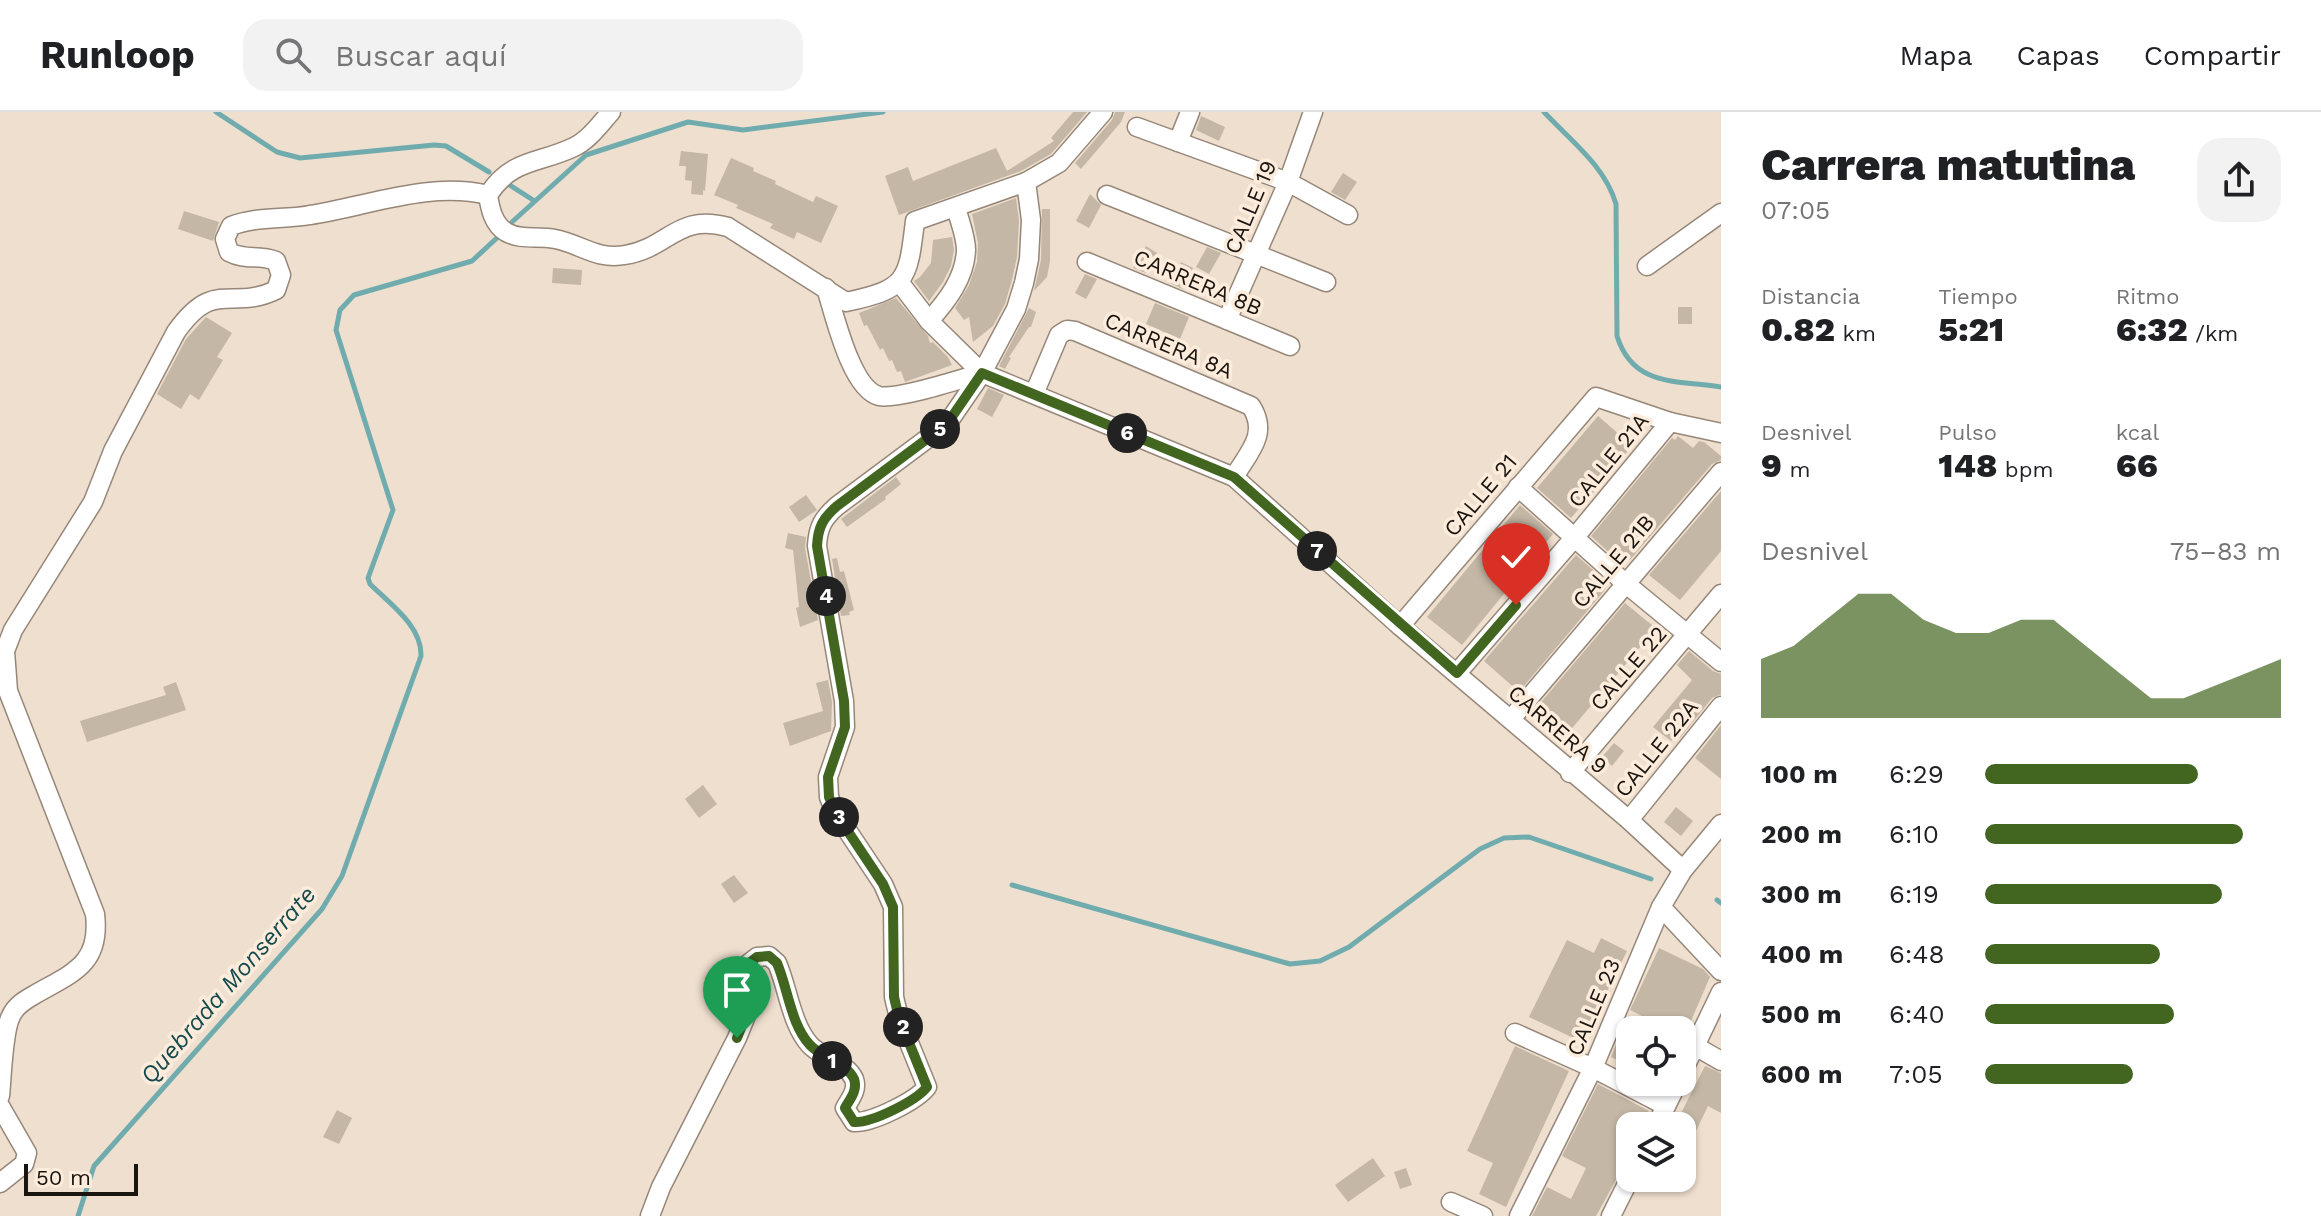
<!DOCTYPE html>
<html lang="es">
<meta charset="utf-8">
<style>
body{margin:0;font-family:"Work Sans",sans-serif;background:#f2f2f2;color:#202124;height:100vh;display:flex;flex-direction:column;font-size:30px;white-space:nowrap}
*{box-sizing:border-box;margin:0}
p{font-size:26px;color:#757577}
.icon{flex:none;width:44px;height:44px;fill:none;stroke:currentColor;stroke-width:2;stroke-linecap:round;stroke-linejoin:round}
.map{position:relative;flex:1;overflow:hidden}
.drawer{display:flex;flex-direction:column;background:#fff;width:600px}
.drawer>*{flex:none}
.fabs{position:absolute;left:1616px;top:904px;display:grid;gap:16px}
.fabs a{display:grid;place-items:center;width:80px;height:80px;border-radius:16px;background:#fff;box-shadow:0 2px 6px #0004;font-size:40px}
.scale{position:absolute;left:24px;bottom:20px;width:114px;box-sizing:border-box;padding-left:8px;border:4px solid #1a150f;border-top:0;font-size:22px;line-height:28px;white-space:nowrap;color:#1a150f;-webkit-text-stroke:6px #fdecdc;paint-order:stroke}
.pin{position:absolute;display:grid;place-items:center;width:68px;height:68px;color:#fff;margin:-82px -34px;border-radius:50% 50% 50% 0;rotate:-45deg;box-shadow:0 0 8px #0007}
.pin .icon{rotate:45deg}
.km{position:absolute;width:40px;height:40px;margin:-20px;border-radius:50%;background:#222;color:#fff;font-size:22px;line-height:40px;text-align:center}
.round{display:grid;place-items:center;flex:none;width:84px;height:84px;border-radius:24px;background:#f2f2f2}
.headline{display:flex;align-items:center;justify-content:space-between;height:136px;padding:0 40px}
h1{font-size:44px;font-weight:800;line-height:60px}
.metrics{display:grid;grid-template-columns:repeat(3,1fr);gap:12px;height:136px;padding:8px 40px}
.metrics div{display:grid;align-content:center}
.metrics b{font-size:34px;font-weight:800}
.metrics small{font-size:22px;font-weight:400}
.metrics p{font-size:22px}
.chart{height:224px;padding:16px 40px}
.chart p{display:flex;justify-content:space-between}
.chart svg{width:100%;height:144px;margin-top:8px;fill:#42661f;opacity:.7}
ul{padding:0 40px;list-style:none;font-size:26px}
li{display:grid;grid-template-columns:128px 96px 1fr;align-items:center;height:60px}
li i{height:20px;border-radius:10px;background:#42661f}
header{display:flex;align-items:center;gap:48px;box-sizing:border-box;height:112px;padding:0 40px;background:#fff;border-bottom:2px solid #e0e0e0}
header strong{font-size:38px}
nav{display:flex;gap:44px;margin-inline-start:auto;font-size:28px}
.search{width:560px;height:72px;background:#f2f2f2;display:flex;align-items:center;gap:20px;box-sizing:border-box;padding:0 28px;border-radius:24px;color:#757577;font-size:30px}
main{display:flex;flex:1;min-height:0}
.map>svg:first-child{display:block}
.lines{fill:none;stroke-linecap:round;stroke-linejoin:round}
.stream{stroke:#70acae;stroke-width:5}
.building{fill:#c4b7a6}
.minor-casing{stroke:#968779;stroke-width:21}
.minor{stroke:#fff;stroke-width:18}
.route-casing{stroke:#fff;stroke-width:16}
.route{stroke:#42661f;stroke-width:10}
.labels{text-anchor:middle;stroke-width:7;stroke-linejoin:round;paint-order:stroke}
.street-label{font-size:22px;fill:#1a150f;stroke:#fdecdc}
.water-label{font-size:24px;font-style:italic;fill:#144a4c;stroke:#fdecdc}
</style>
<header>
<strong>Runloop</strong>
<div class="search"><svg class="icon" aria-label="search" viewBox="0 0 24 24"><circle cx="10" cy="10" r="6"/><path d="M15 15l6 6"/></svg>Buscar aquí</div>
<nav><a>Mapa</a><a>Capas</a><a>Compartir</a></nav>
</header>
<main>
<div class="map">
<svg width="1721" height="1104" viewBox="0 0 1721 1104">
<rect width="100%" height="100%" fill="#efdfcf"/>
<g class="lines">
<!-- stream -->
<g class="stream">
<path d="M216,0L277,40L300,46L434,33L446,34L489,60"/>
<path d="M1544,0C1570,28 1605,54 1616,92L1617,224C1633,275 1676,268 1721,275"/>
<path d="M505,70L533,88"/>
<path d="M512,110L586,43L688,10L743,18L883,0"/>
<path d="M1012,773L1290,852L1320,849L1349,835L1480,737L1504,726L1529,725L1651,767"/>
<path d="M1717,788L1721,791"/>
<path d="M78,1104L94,1054L322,797L342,764L421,544C422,514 390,492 370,472L368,466L393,398L336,218L340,198L354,183L472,149L499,124"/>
</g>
</g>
<!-- building -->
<g class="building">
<path d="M1073,0H1087L1051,42L1021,59L899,103L885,64L908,55L913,69L996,36L1007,59L1054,29L1051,26Z"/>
<path d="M1115,0H1125L1121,10L1081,57L1075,51L1112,8Z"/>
<path d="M1201,4L1225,15L1219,29L1196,18Z"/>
<path d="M681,39L708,42L705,79L703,78V83L691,82L692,69L685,68L686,54H679Z"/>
<path d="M731,46L754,56L753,59L776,69L775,72L813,90L816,84L838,94L821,131L797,120L794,127L770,116L773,112L736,96L738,93L714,83Z"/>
<path d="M1343,61L1357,70L1345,88L1331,80Z"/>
<path d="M1090,82L1101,93L1089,116L1076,109Z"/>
<path d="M1016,86L1019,108L1017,145L1012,168L1005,192L993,214L973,230L969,205L964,208L955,196L969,173L977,150L978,131L972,102Z"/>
<path d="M1042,97H1050V149L1047,165L1034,179L1041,148Z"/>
<path d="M184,99L219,110L213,129L178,117Z"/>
<path d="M952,125L954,138L951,154L943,170L929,189L914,169L920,165L931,151L933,128Z"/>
<path d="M1146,134L1157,141L1146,161L1133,156Z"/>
<path d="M1207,135L1221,141L1209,162L1196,155Z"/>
<path d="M1181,150L1193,156L1183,177L1170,171Z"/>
<path d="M553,156L582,158L581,173L552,171Z"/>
<path d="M1085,162L1097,167L1086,187L1075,181Z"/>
<path d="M896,186L928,224L930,231L933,230L948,245L952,253L905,270L901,259L897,260L892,248L889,249L883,236L880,238L867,213L864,214L859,201Z"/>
<path d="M1155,191L1189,205L1180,227L1146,212Z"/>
<rect x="1678" y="195" width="14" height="17"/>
<path d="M1029,196L1036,200L1031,215H1029L1009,245L1011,246L1005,257L999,254Z"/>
<path d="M206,205L232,221L217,245L223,248L199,288L190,282L181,297L157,282L186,227Z"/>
<path d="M988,276L1004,283L992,305L977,297Z"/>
<path d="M1598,304L1620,323L1625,318L1637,328L1571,406L1537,376Z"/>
<path d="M1678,324L1693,336L1699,329L1704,330L1721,344V348L1712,352L1630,448L1628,447L1623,453L1591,424L1672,326L1675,328Z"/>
<path d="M896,365L901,372L885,385L886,387L847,415L841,407Z"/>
<path d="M1721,379V439L1680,488L1649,463Z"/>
<path d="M806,383L817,398L799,410L789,395Z"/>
<path d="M1520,393L1553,422L1462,533L1427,505Z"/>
<path d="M788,421L806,425L805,436L818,508L800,515L796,496L799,495L793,438L785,436Z"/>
<path d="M1576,443L1608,471L1604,479L1519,580L1484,549Z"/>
<path d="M837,446L840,460L844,459L854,498L849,500L850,503L841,504L832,447Z"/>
<path d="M1625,491L1653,514L1650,519L1652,521L1568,621L1537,595Z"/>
<path d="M1689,539L1713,559L1721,562V582L1712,586L1680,626L1676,623L1671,629L1653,615L1692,568L1677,553Z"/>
<path d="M828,568L832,590L831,619L790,634L783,611L823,599L816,571Z"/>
<path d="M176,570L186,598L87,630L80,609L166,583L163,575Z"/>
<path d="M1721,613V667L1695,646Z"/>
<path d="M1614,631L1624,639L1612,654L1602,645Z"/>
<path d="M703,673L717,692L699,706L685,687Z"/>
<path d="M1676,695L1693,709L1681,724L1664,710Z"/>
<path d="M734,763L748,781L734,791L721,772Z"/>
<path d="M1601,826L1627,839L1582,930L1529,905L1567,828L1594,841Z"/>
<path d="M1659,836L1703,857L1710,865L1687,918H1643L1648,907L1630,898Z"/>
<path d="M1617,930L1630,936V954L1611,945Z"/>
<path d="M1515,934L1569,959L1506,1095L1479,1082L1493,1051L1467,1039Z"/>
<path d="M1705,954L1721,961V1001L1708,994L1696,1019L1677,1009Z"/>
<path d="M1598,972L1649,999L1640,1014H1630V1034L1615,1070L1596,1104H1532L1547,1075L1571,1087L1586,1056L1562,1044Z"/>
<path d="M337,998L352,1006L339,1032L323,1025Z"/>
<path d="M1373,1046L1385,1064L1348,1090L1335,1073Z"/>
<path d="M1406,1056L1412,1073L1400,1077L1394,1060Z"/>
</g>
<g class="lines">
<!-- minor casing -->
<g class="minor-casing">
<g id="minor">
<path d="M611,0C600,12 589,28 574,35C539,52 512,46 488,83C490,96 493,112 506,120C522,129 538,123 555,127C581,132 596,148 625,143C669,136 677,101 728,115L846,190C907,177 908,169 915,109L1026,70L1059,51L1103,0"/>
<path d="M1137,15L1288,70L1348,103"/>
<path d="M1178,30L1190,0"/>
<path d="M1107,83L1326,170"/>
<path d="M1087,150L1290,234"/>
<path d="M1647,154L1721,101"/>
<path d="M900,171L929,209L982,261L1234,365L1400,514L1629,708L1683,758"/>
<path d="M826,176C834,201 851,277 879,284C898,288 960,267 982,261"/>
<path d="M1227,208L1288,70L1313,0"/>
<path d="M929,209C947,189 965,166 966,138C966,124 959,108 956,95"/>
<path d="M1034,282L1059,223L1067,218L1075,219L1251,294C1269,322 1249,340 1234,365"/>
<path d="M1518,375L1625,471L1721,550"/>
<path d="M1400,514L1596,285L1670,310L1721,321"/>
<path d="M1457,561L1575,425L1670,310"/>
<path d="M1511,607L1721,360"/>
<path d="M1570,661L1721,482"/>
<path d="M1629,708L1721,594"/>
<path d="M1661,795L1721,859"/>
<path d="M1515,921L1593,956L1666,994"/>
<path d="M1695,934L1721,949"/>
<path d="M1682,961L1721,880"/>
<path d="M0,984C2,965 3,919 11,904C15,894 25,888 34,883C72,861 101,853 95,802L8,579L5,539L13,518L93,390L113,339L176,220C215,165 230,200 276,178L281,163L276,149C258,142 246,149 229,140L225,127L231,114C256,104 283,108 310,103C369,94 429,69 488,83"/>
<path d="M0,994L27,1041L24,1052L0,1071"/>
<path d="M1656,1014L1678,970"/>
<path d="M1451,1090L1483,1104"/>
<path d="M650,1104L661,1075L737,926L747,901L748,852L757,845L769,844L777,851C788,876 791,912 810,933C822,946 847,951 854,967C858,978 850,987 845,996L854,1010C872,1011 916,989 927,975L899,906L894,885L893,795L883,772L835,700L829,685L828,665L845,615L844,589L817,434C818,415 823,406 837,394L947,312L982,261L1016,197L1024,171L1029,147L1031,108L1026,70"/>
<path d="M1519,1104L1593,956L1661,795L1683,758L1721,712"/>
<path d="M1611,1104L1630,1066"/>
</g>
</g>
<!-- minor -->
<use href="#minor" class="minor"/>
</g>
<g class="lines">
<!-- route casing -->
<g class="route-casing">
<path id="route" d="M737,926L747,901L748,852L757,845L769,844L777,851C788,877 791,913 810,933C822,946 847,951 854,967C858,978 850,987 845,996L854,1010C872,1011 916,989 927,975L899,906L894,885L893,795L883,772L835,700L829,685L828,665L845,615L844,589L817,434C818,415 823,406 837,394L947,312L982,261L1234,365L1457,561L1516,493"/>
</g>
<!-- route -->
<use href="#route" class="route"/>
</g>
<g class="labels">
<!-- street labels -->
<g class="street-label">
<text transform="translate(1250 95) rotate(-67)" y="8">CALLE 19</text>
<text transform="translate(1198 170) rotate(23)" y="8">CARRERA 8B</text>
<text transform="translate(1169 233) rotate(23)" y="8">CARRERA 8A</text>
<text transform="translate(1608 348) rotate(-51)" y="8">CALLE 21A</text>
<text transform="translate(1480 383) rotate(-50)" y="8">CALLE 21</text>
<text transform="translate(1613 449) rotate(-50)" y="8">CALLE 21B</text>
<text transform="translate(1628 556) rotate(-49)" y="8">CALLE 22</text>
<text transform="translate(1558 617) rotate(41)" y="8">CARRERA 9</text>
<text transform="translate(1656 636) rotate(-51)" y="8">CALLE 22A</text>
<text transform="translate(1593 895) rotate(-67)" y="8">CALLE 23</text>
</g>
<!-- water labels -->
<g class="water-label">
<text transform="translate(228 873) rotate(-49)" y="8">Quebrada Monserrate</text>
</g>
</g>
</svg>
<div class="fabs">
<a><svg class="icon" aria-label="locate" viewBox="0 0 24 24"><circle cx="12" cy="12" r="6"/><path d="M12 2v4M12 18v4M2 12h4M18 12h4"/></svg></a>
<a><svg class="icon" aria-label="layers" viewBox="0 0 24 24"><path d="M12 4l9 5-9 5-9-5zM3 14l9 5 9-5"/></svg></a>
</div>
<div class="scale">50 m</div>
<div class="pin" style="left:737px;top:926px;background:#1e9e55"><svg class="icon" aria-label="arrive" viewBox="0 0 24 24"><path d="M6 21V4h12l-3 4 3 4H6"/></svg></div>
<div class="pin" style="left:1516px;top:493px;background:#d93025"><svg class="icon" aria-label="check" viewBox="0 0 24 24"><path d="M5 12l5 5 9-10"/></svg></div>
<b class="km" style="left:832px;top:949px">1</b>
<b class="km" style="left:903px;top:915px">2</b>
<b class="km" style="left:839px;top:705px">3</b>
<b class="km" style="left:826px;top:484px">4</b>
<b class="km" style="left:940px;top:317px">5</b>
<b class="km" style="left:1127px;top:321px">6</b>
<b class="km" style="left:1317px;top:439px">7</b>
</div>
<section class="drawer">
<div class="headline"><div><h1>Carrera matutina</h1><p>07:05</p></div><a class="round"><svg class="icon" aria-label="share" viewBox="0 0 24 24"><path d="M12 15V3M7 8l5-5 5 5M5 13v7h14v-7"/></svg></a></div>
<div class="metrics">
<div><p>Distancia</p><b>0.82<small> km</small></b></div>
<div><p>Tiempo</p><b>5:21</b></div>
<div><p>Ritmo</p><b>6:32<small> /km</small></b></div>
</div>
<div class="metrics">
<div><p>Desnivel</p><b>9<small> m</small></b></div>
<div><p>Pulso</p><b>148<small> bpm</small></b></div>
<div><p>kcal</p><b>66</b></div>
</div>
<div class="chart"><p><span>Desnivel</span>75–83 m</p>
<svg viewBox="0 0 160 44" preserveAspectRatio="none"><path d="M0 44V26L10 22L20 14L30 6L40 6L50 14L60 18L70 18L80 14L90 14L100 22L110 30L120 38L130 38L140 34L150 30L160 26V44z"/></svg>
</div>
<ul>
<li><b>100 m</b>6:29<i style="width:72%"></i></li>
<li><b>200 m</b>6:10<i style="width:87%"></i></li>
<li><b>300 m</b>6:19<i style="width:80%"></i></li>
<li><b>400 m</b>6:48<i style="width:59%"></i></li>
<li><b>500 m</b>6:40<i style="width:64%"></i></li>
<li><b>600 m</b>7:05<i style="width:50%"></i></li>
</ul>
</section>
</main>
